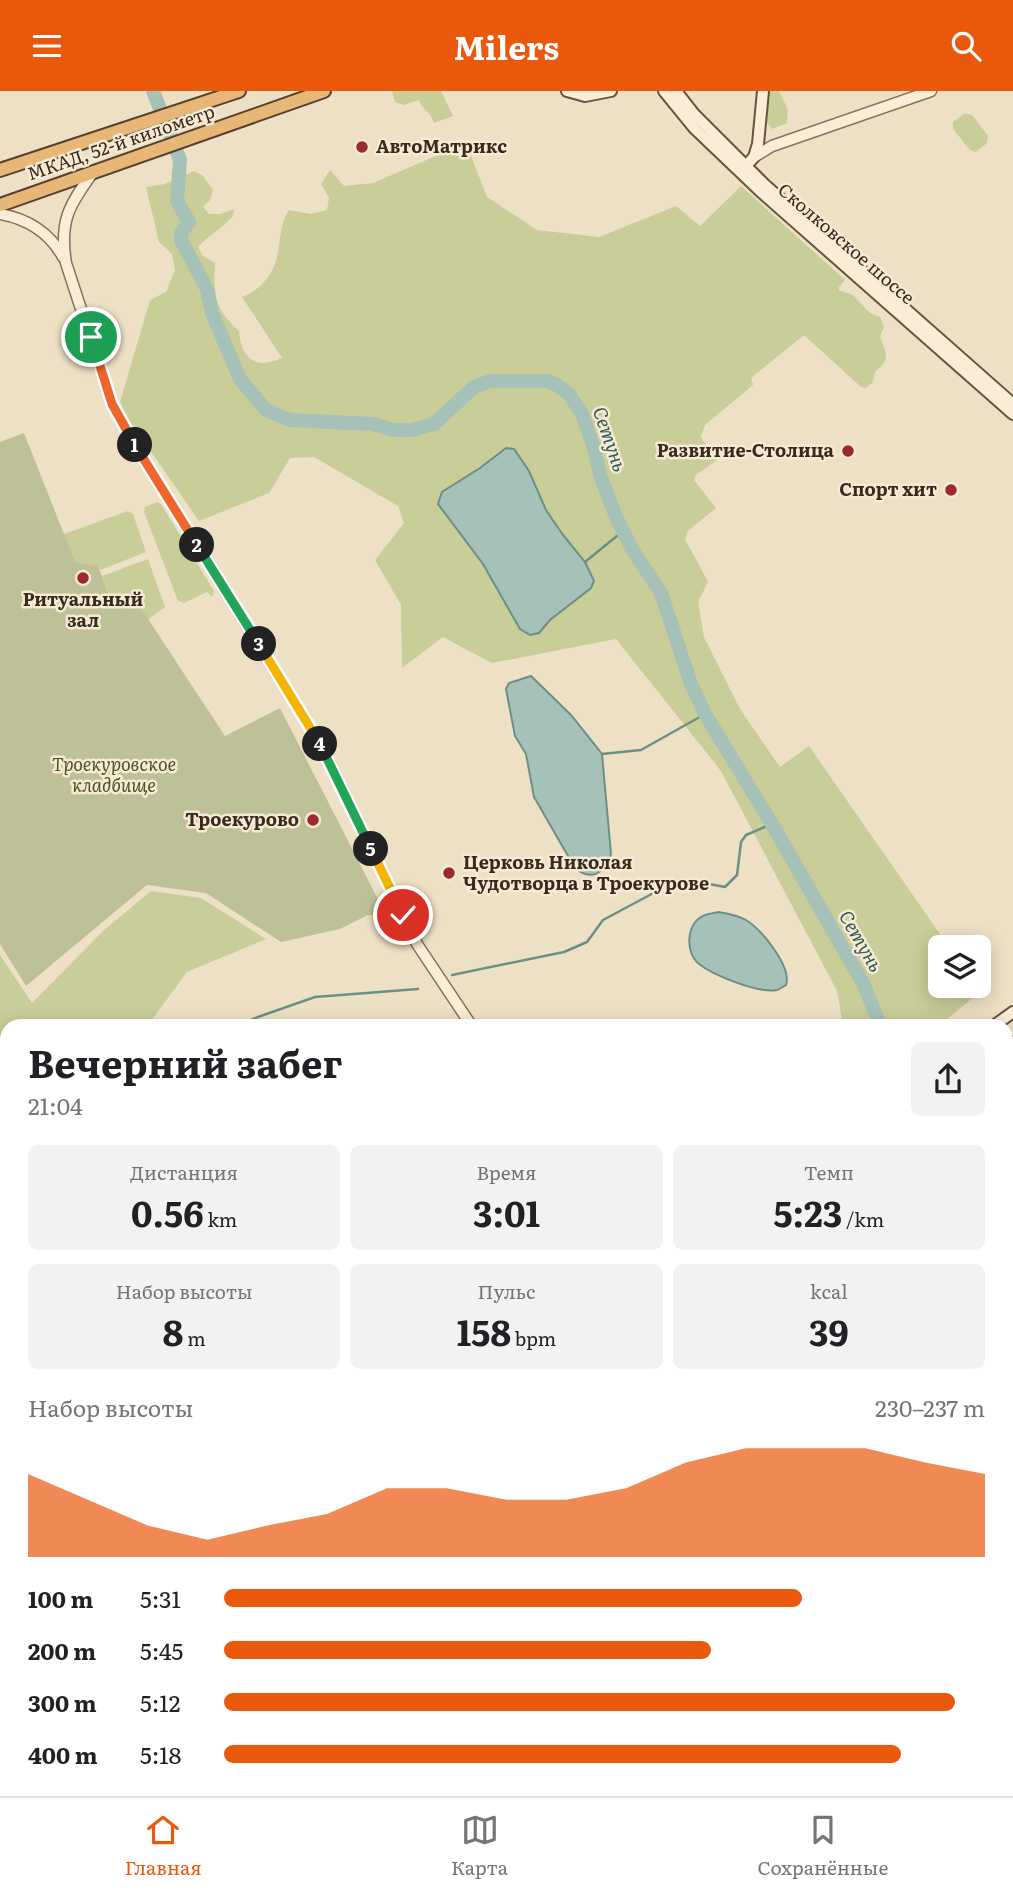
<!DOCTYPE html>
<html lang="ru">
<meta charset="utf-8">
<style>
body{margin:0;font-family:Literata,serif;background:#f2f2f2;color:#202124;height:100vh;display:flex;flex-direction:column;font-size:26px;white-space:nowrap}
*{box-sizing:border-box;margin:0}
p{font-size:23px;color:#757577}
.icon{flex:none;width:38px;height:38px;fill:none;stroke:currentColor;stroke-width:2;stroke-linecap:round;stroke-linejoin:round}
.map{position:relative;flex:1;overflow:hidden}
.sheet{position:absolute;left:0px;top:928px;width:1013px;height:779px;display:flex;flex-direction:column;background:#fff;border-radius:21px 21px 0 0;box-shadow:0 4px 18px #0003}
.sheet>*{flex:none}
.buttons{position:absolute;left:928px;top:844px;display:grid;gap:14px}
.buttons a{display:grid;place-items:center;width:63px;height:63px;border-radius:10px;background:#fff;box-shadow:0 4px 18px #0003;font-size:35px}
.pin{position:absolute;display:grid;place-items:center;width:60px;height:60px;color:#fff;margin:-30px;border:4px solid #fff;border-radius:50%;box-shadow:0 2px 7px #0007}
.km{position:absolute;width:35px;height:35px;margin:-18px;border-radius:50%;background:#222;color:#fff;font-size:19px;line-height:35px;text-align:center}
.round{display:grid;place-items:center;flex:none;width:74px;height:74px;border-radius:10px;background:#f2f2f2}
.summary{display:flex;align-items:center;justify-content:space-between;height:119px;padding:0 28px}
h1{font-size:38px;font-weight:700;line-height:52px}
.figures{display:grid;grid-template-columns:repeat(3,1fr);gap:10px;height:119px;padding:7px 28px}
.figures div{display:grid;align-content:center;border-radius:10px;background:#f2f2f2;text-align:center}
.figures b{font-size:35px;font-weight:700}
.figures small{font-size:19px;font-weight:400}
.figures p{font-size:19px}
.chart{height:196px;padding:14px 28px}
.chart p{display:flex;justify-content:space-between}
.chart svg{width:100%;height:126px;margin-top:7px;fill:#ea580c;opacity:.7}
ul{padding:0 28px;list-style:none;font-size:23px}
li{display:grid;grid-template-columns:112px 84px 1fr;align-items:center;height:52px}
li i{height:18px;border-radius:9px;background:#ea580c}
header{display:flex;justify-content:space-between;align-items:center;height:91px;padding:0 28px;background:#ea580c;color:#fff;font-size:32px;font-weight:700}
.tabs{display:flex;justify-content:space-around;align-items:center;height:98px;border-top:2px solid #e0e0e0;background:#fff;font-size:19px;color:#757577}
.tabs a{display:grid;justify-items:center;gap:4px}
.tabs .active{color:#ea580c}
.map>svg:first-child{display:block}
.green{fill:#c9cd98;fill-rule:evenodd}
.cemetery{fill:#bec197}
.water{fill:#a6c1b8;stroke:#6d9086;stroke-width:2}
.lines{fill:none;stroke-linecap:round;stroke-linejoin:round}
.stream{stroke:#6d9086;stroke-width:2.5}
.river{stroke:#a6c1b8;stroke-width:14}
.tertiary-casing{stroke:#89715b;stroke-width:13}
.secondary-casing{stroke:#6b523e;stroke-width:14}
.trunk-casing{stroke:#57402f;stroke-width:16}
.tertiary{stroke:#f9edd8;stroke-width:10}
.secondary{stroke:#f9edd8;stroke-width:10}
.trunk{stroke:#e7b778;stroke-width:12}
.split-1-casing{stroke:#fff;stroke-width:14}
.split-2-casing{stroke:#fff;stroke-width:14}
.split-3-casing{stroke:#fff;stroke-width:14}
.split-4-casing{stroke:#fff;stroke-width:14}
.split-5-casing{stroke:#fff;stroke-width:14}
.split-6-casing{stroke:#fff;stroke-width:14}
.split-1{stroke:#f0652b;stroke-width:9}
.split-2{stroke:#f0652b;stroke-width:9}
.split-3{stroke:#22a559;stroke-width:9}
.split-4{stroke:#f5b400;stroke-width:9}
.split-5{stroke:#22a559;stroke-width:9}
.split-6{stroke:#f5b400;stroke-width:9}
.poi-dot{fill:#982a30;stroke:#f6ead4;stroke-width:2.5}
.labels{text-anchor:middle;stroke-width:5;stroke-linejoin:round;paint-order:stroke}
.street-label{font-size:18px;fill:#392a1f;stroke:#f6ead4}
.poi-label{font-size:18px;font-weight:bold;fill:#392a1f;stroke:#f6ead4;text-anchor:end}
.park-label{font-size:18px;font-style:italic;fill:#4c5625;stroke:#f6ead4}
.water-label{font-size:19px;font-style:italic;fill:#2e5954;stroke:#f6ead4}
</style>
<header><svg class="icon" aria-label="menu" viewBox="0 0 24 24"><path d="M4 6h16M4 12h16M4 18h16"/></svg>Milers<svg class="icon" aria-label="search" viewBox="0 0 24 24"><circle cx="10" cy="10" r="6"/><path d="M15 15l6 6"/></svg></header>
<div class="map">
<svg width="1013" height="1705" viewBox="0 0 1013 1705">
<rect width="100%" height="100%" fill="#eee0c4"/>
<!-- green -->
<g class="green">
<path d="M392,0H441L453,25L434,32C429,18 423,20 419,9L404,14L395,11Z"/>
<path d="M767,0H779L788,19L787,32L772,38L764,27Z"/>
<path d="M965,22L972,24L988,45L987,52L976,61L970,59L953,38V31Z"/>
<path d="M466,52L487,106L537,139L599,146L676,115L700,135L741,95L845,189L839,196V199L853,204L870,222L880,226L884,236L880,245C887,265 891,267 875,281L873,291L866,297L861,296L804,244L751,287L753,294L705,334L701,345L703,350L717,364V369L696,384L694,389L716,417L688,440L685,448L708,491L698,511L704,546L740,618L780,676L809,655L949,856H940V894H978L982,899L940,934H843L837,900L721,680L616,548L492,572L443,546L402,577L401,514L375,469L404,432L398,415L314,366L290,367L269,402L199,430L129,329L120,311L150,209L166,201L175,179L172,163L159,151L146,96L165,93L194,80L203,85L213,99L210,109L203,116L209,123H220L234,118L233,125C223,137 209,144 198,156L203,165L215,172C213,203 215,219 239,240C241,268 256,279 282,267L242,206C258,201 274,183 277,166C281,149 279,135 289,119L310,123L327,119L329,107L321,93L330,79L344,95L373,92ZM506,357L529,380L546,419L563,444L550,529L539,542L530,544L520,538L484,473L480,377Z"/>
<path d="M157,411L161,413L214,500L212,506L207,501L184,512L178,510L144,421L145,416Z"/>
<path d="M128,420L133,423L146,461L100,479L98,475L63,489L64,443Z"/>
<path d="M148,468L165,516L146,530L114,519L102,485Z"/>
<path d="M151,800L201,807L266,848L187,881L148,934H7V1123H0V864L32,912L104,839Z"/>
<path d="M1013,1034V1705L1006,1699V1038Z"/>
</g>
<!-- cemetery -->
<g class="cemetery">
<path d="M24,342L75,471L98,475L112,513L133,505L225,645L280,617L386,824H368L340,838L281,851L206,802L147,794L26,895L0,853V351Z"/>
<path d="M1006,1237L1013,1249V1705H975L969,1699H1006Z"/>
</g>
<!-- water -->
<g class="water">
<path d="M506,357L514,358L529,380L546,419L563,444L585,471L594,490L591,497L550,529L539,542L530,544L520,538L483,473L438,413L442,401L480,377Z"/>
<path d="M531,585L571,624L602,663L611,763C605,782 592,791 575,777L534,706L526,663L515,645L506,598L509,592Z"/>
<path d="M719,821C729,823 738,824 746,829C762,839 792,876 786,894C783,896 780,898 777,899C759,903 713,884 699,873C685,862 686,833 703,825C707,823 714,822 719,821Z"/>
</g>
<g class="lines">
<!-- stream -->
<g class="stream">
<path d="M585,471L623,440"/>
<path d="M602,663L641,659L705,623"/>
<path d="M452,884L564,861L587,851L603,829L676,790L683,788L725,796L737,784L741,751L746,744L772,733"/>
<path d="M239,934L258,926L315,906L418,898"/>
<path d="M0,1086L7,1087"/>
</g>
<!-- river -->
<g class="river">
<path d="M153,0L180,69L177,110L189,131L181,142V149L207,198L212,222L240,288L265,318L282,326L290,329L373,333L394,339H412L434,333L474,296L490,290H548L557,294L569,303L582,323L594,357L600,384L616,426L632,458L661,502L691,593L705,623L772,733L864,894L880,934"/>
<path d="M1006,1034L1013,1053"/>
</g>
<!-- tertiary casing -->
<g class="tertiary-casing">
<g id="tertiary">
<path d="M754,66L772,55L931,0"/>
<path d="M94,80C69,114 59,130 66,172L112,313L131,348L321,654L417,853L471,934"/>
<path d="M0,123C28,128 49,141 63,166"/>
</g>
</g>
<!-- secondary casing -->
<g class="secondary-casing">
<g id="secondary">
<path d="M567,0L585,5L611,0"/>
<path d="M664,0L695,38L760,100L1013,323"/>
<path d="M676,0L694,23L765,94L1013,313"/>
<path d="M742,79L754,66L758,53L763,0"/>
<path d="M995,934L1013,921"/>
<path d="M1006,955L1013,951"/>
<path d="M0,1365H7"/>
<path d="M0,1380H7"/>
<path d="M0,1393L7,1392"/>
<path d="M0,1409H7"/>
<path d="M0,1423H7"/>
<path d="M0,1439H7"/>
<path d="M812,1699L824,1705"/>
<path d="M850,1699L862,1705"/>
</g>
</g>
<!-- trunk casing -->
<g class="trunk-casing">
<g id="trunk">
<path d="M0,79L239,0"/>
<path d="M0,114L324,0"/>
</g>
</g>
<!-- tertiary -->
<use href="#tertiary" class="tertiary"/>
<!-- secondary -->
<use href="#secondary" class="secondary"/>
<!-- trunk -->
<use href="#trunk" class="trunk"/>
</g>
<g class="lines">
<!-- split-1 casing -->
<g class="split-1-casing">
<path id="split-1" d="M91,246L112,313L135,354"/>
</g>
<!-- split-2 casing -->
<g class="split-2-casing">
<path id="split-2" d="M135,354L197,454"/>
</g>
<!-- split-3 casing -->
<g class="split-3-casing">
<path id="split-3" d="M197,454L259,553"/>
</g>
<!-- split-4 casing -->
<g class="split-4-casing">
<path id="split-4" d="M259,553L320,653"/>
</g>
<!-- split-5 casing -->
<g class="split-5-casing">
<path id="split-5" d="M320,653L371,758"/>
</g>
<!-- split-6 casing -->
<g class="split-6-casing">
<path id="split-6" d="M371,758L403,824"/>
</g>
<!-- split-1 -->
<use href="#split-1" class="split-1"/>
<!-- split-2 -->
<use href="#split-2" class="split-2"/>
<!-- split-3 -->
<use href="#split-3" class="split-3"/>
<!-- split-4 -->
<use href="#split-4" class="split-4"/>
<!-- split-5 -->
<use href="#split-5" class="split-5"/>
<!-- split-6 -->
<use href="#split-6" class="split-6"/>
</g>
<!-- markers -->
<g class="poi-dot">
<circle cx="362" cy="56" r="7"/>
<circle cx="848" cy="360" r="7"/>
<circle cx="951" cy="399" r="7"/>
<circle cx="83" cy="487" r="7"/>
<circle cx="313" cy="729" r="7"/>
<circle cx="449" cy="782" r="7"/>
</g>
<g class="labels">
<!-- street labels -->
<g class="street-label">
<text transform="translate(121 52) rotate(-19)" y="6">МКАД, 52-й километр</text>
<text transform="translate(846 153) rotate(41)" y="6">Сколковское шоссе</text>
</g>
<!-- poi labels -->
<g class="poi-label">
<text x="376" y="62" text-anchor="start">АвтоМатрикс</text>
<text x="834" y="366">Развитие-Столица</text>
<text x="937" y="405">Спорт хит</text>
<text x="83" y="515" text-anchor="middle">Ритуальный<tspan x="83" dy="21">зал</tspan></text>
<text x="299" y="735">Троекурово</text>
<text x="463" y="778" text-anchor="start">Церковь Николая<tspan x="463" dy="21">Чудотворца в Троекурове</tspan></text>
</g>
<!-- park labels -->
<g class="park-label">
<text x="114" y="680">Троекуровское<tspan x="114" dy="21">кладбище</tspan></text>
</g>
<!-- water labels -->
<g class="water-label">
<text transform="translate(610 348) rotate(71)" y="7">Сетунь</text>
<text transform="translate(861 850) rotate(60)" y="7">Сетунь</text>
</g>
</g>
</svg>
<div class="buttons">
<a><svg class="icon" aria-label="layers" viewBox="0 0 24 24"><path d="M12 4l9 5-9 5-9-5zM3 14l9 5 9-5"/></svg></a>
</div>
<div class="pin" style="left:91px;top:246px;background:#1e9e55"><svg class="icon" aria-label="arrive" viewBox="0 0 24 24"><path d="M6 21V4h12l-3 4 3 4H6"/></svg></div>
<div class="pin" style="left:403px;top:824px;background:#d93025"><svg class="icon" aria-label="check" viewBox="0 0 24 24"><path d="M5 12l5 5 9-10"/></svg></div>
<b class="km" style="left:135px;top:354px">1</b>
<b class="km" style="left:197px;top:454px">2</b>
<b class="km" style="left:259px;top:553px">3</b>
<b class="km" style="left:320px;top:653px">4</b>
<b class="km" style="left:371px;top:758px">5</b>
<section class="sheet">
<div class="summary"><div><h1>Вечерний забег</h1><p>21:04</p></div><a class="round"><svg class="icon" aria-label="share" viewBox="0 0 24 24"><path d="M12 15V3M7 8l5-5 5 5M5 13v7h14v-7"/></svg></a></div>
<div class="figures">
<div><p>Дистанция</p><b>0.56<small> km</small></b></div>
<div><p>Время</p><b>3:01</b></div>
<div><p>Темп</p><b>5:23<small> /km</small></b></div>
</div>
<div class="figures">
<div><p>Набор высоты</p><b>8<small> m</small></b></div>
<div><p>Пульс</p><b>158<small> bpm</small></b></div>
<div><p>kcal</p><b>39</b></div>
</div>
<div class="chart"><p><span>Набор высоты</span>230–237 m</p>
<svg viewBox="0 0 160 44" preserveAspectRatio="none"><path d="M0 44V15L10 24L20 33L30 38L40 33L50 29L60 20L70 20L80 24L90 24L100 20L110 11L120 6L130 6L140 6L150 11L160 15V44z"/></svg>
</div>
<ul>
<li><b>100 m</b>5:31<i style="width:76%"></i></li>
<li><b>200 m</b>5:45<i style="width:64%"></i></li>
<li><b>300 m</b>5:12<i style="width:96%"></i></li>
<li><b>400 m</b>5:18<i style="width:89%"></i></li>
</ul>
</section>
</div>
<nav class="tabs">
<a class="active"><svg class="icon" aria-label="home" viewBox="0 0 24 24"><path d="M3 11l9-7 9 7M6 9v11h12V9"/></svg>Главная</a>
<a><svg class="icon" aria-label="map" viewBox="0 0 24 24"><path d="M3 6l6-2 6 2 6-2v14l-6 2-6-2-6 2zM9 4v14M15 6v14"/></svg>Карта</a>
<a><svg class="icon" aria-label="saved" viewBox="0 0 24 24"><path d="M7 4h10v16l-5-4-5 4z"/></svg>Сохранённые</a>
</nav>
